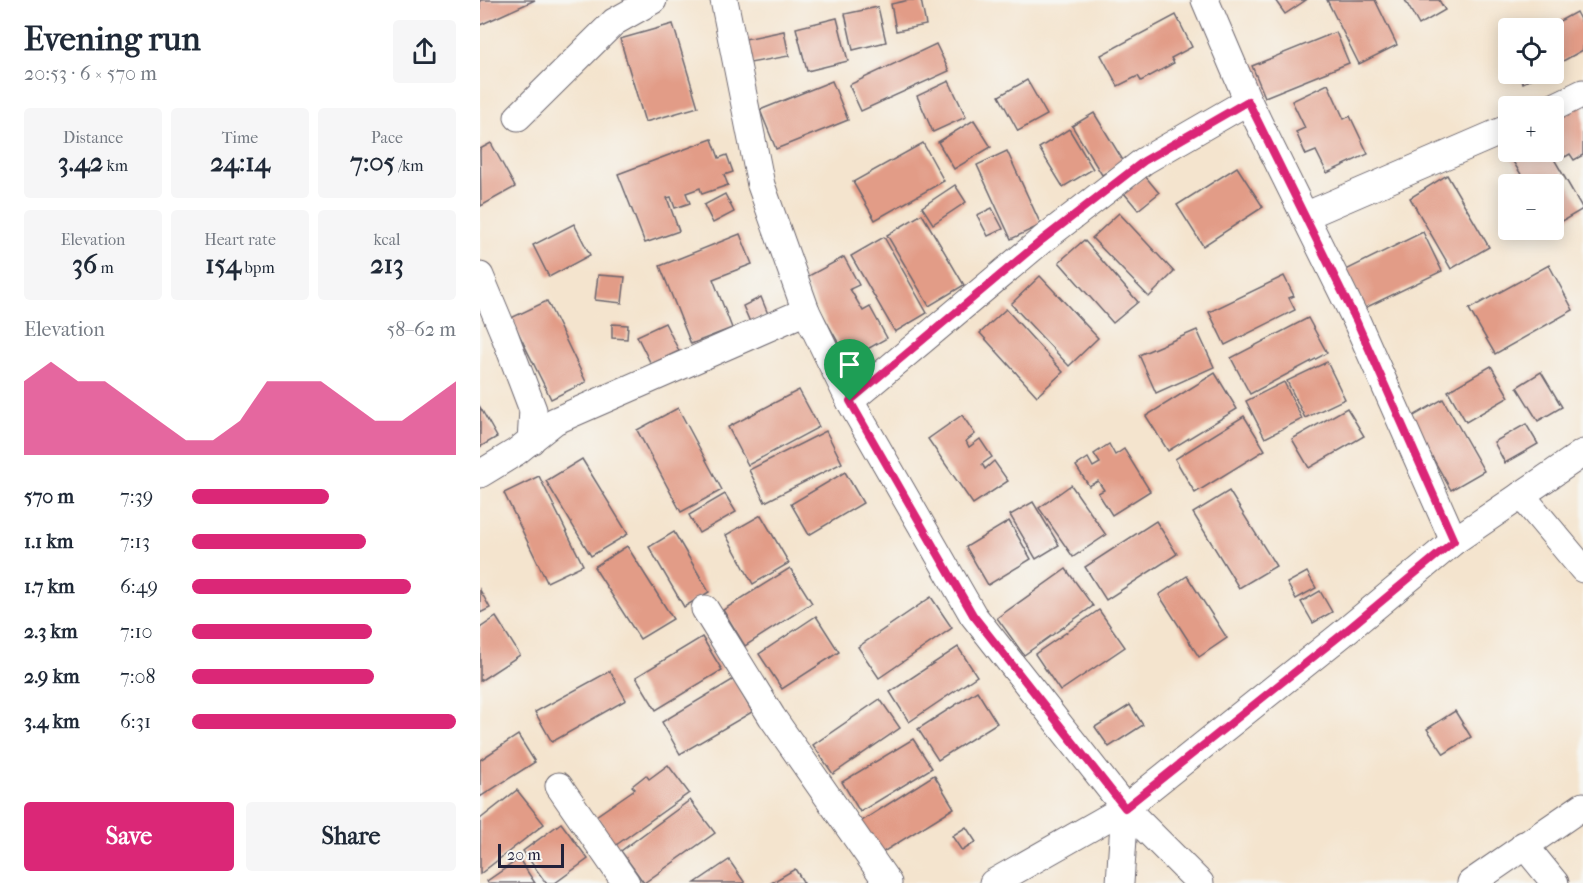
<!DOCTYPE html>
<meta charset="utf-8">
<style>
body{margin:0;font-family:"IM FELL French Canon",serif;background:#f6f6f7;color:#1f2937;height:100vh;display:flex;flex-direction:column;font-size:22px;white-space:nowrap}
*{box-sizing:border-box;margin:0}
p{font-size:20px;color:#747a83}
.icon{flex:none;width:33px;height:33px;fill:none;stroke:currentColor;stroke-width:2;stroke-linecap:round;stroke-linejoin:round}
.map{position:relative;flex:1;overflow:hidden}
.side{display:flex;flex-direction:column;background:#fff;width:480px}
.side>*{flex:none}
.buttons{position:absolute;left:1018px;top:18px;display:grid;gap:12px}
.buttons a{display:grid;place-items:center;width:66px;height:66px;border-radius:6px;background:#fff;box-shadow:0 3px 15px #0003;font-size:30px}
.scale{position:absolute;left:18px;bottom:15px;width:66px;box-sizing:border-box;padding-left:6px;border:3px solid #22223b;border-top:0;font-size:16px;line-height:21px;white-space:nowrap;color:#22223b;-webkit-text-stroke:4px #f6f6f2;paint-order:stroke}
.pin{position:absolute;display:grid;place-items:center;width:51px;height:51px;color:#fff;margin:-62px -26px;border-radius:50% 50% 50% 0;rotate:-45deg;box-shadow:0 0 6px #0007}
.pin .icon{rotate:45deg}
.round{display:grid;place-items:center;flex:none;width:63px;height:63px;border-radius:6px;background:#f6f6f7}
.headline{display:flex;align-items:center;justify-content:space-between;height:102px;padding:0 24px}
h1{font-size:33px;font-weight:800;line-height:45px}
.figures{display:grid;grid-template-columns:repeat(3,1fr);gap:9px;height:102px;padding:6px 24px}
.figures div{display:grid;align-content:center;border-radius:6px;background:#f6f6f7;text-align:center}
.figures b{font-size:26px;font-weight:800}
.figures small{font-size:16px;font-weight:400}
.figures p{font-size:16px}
.chart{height:168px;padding:12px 24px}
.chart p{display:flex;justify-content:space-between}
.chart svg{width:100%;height:108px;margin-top:6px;fill:#db2777;opacity:.7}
.action{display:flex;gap:12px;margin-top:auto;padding:12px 24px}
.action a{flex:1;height:69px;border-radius:6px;background:#db2777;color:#fff;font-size:24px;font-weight:800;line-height:69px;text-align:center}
.action a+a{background:#f6f6f7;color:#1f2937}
ul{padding:0 24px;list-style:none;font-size:20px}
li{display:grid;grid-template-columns:96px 72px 1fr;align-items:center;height:45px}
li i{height:15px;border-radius:8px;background:#db2777}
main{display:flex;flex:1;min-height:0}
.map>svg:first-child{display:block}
.building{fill:#e29c87}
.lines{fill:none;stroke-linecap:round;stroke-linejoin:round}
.minor-casing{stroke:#6c666e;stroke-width:29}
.minor{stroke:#fff;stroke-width:27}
.route-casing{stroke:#fff;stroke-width:12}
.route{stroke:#db2777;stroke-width:8}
</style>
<main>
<section class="side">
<div class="headline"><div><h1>Evening run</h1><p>20:53 · 6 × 570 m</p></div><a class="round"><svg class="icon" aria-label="share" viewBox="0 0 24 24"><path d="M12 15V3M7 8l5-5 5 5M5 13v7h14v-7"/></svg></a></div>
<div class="figures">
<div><p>Distance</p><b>3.42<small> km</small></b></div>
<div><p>Time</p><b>24:14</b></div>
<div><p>Pace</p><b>7:05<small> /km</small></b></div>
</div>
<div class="figures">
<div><p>Elevation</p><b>36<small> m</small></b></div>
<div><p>Heart rate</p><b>154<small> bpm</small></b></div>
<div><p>kcal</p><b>213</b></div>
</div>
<div class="chart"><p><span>Elevation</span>58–62 m</p>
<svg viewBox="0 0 160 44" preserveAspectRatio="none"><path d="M0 44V14L10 6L20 14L30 14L40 22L50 30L60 38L70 38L80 30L90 14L100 14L110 14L120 22L130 30L140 30L150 22L160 14V44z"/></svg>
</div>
<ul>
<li><b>570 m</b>7:39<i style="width:52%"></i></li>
<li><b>1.1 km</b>7:13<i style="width:66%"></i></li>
<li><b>1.7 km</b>6:49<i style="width:83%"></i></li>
<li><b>2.3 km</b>7:10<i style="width:68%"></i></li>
<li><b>2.9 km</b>7:08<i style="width:69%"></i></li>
<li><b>3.4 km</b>6:31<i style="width:100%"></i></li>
</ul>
<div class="action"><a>Save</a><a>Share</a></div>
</section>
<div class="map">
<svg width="1103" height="883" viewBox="0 0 1103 883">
<rect width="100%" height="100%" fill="#f6f6f2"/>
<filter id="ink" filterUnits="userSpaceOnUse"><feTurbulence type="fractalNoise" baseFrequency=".0167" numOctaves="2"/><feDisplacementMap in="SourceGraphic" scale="12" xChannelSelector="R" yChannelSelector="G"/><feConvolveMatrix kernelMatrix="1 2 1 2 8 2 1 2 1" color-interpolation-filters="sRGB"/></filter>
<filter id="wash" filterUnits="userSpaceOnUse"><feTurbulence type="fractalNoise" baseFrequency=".008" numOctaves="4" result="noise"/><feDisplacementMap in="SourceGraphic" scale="24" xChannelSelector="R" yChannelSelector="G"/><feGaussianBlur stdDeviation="1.35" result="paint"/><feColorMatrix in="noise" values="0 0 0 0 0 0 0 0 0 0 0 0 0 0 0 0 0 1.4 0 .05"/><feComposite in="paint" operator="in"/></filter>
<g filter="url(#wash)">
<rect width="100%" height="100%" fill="#f4e4ce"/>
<g id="blocks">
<!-- building -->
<g class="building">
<path d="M0,0H55L0,25Z"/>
<path d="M429,0H441L446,25L416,31L411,4Z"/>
<path d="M795,0H826L805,14Z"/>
<path d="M847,0H895L917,45L879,64Z"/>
<path d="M925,0H959L965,10L939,25Z"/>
<path d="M398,7L406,42L373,50L365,14Z"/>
<path d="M1096,12L1103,25V50L1074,66V28H1067Z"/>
<path d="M696,15L712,47L691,58L694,63L661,81L658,76L638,86L621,55Z"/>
<path d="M357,18L368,61L327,71L316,28Z"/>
<path d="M193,24L218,107L165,122L140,39Z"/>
<path d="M304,31L309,56L270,63L265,39Z"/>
<path d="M856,32L869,63L785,97L772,66Z"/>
<path d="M456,44L469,71L381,111L369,85Z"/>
<path d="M1038,74H1061L1043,83Z"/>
<path d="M547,80L567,115L538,131L519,96Z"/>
<path d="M352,81L368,120L296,149L280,110Z"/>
<path d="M469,81L486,117L453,132L437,96Z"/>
<path d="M848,84L864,119L870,116L888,154L847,173L836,151L826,155L816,132L825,128L812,101Z"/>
<path d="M1103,98V155L1094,160L1090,154L1085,157L1076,142L1074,144V114Z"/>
<path d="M614,113L644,162L622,175L592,126Z"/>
<path d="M494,120L511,147L474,169L458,142Z"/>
<path d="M589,129L613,169L583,187L559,148Z"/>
<path d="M232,139L239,158L247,155L253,172L244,175L248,185L222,194L220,188L206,193L210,203L195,208L191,197L187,198L199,231L165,243L138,174Z"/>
<path d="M11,143L35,187L1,206L0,149Z"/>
<path d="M443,143L464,181L395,220L373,182Z"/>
<path d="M527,151L561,225L531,239L497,165Z"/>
<path d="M1027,152H1070L1103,209L1074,226V184H1047Z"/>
<path d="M757,167L783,207L723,246L697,205Z"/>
<path d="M967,175L1009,247L971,269L930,198Z"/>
<path d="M665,176L679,193L658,210L644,193Z"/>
<path d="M475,185L486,202L453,224L442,207Z"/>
<path d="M245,194L254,212L233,223L224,205Z"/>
<path d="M512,208L523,229L508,236L497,215Z"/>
<path d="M639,213L694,272L669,297L612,238Z"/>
<path d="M442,214L484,285L449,306L407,235Z"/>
<path d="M94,224L110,255L69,277L53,245Z"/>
<path d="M943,232L962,271L885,308L866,270Z"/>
<path d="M260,234L272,264L233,279L252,328L211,344L180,266Z"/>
<path d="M404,237L447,313L415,332L371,256Z"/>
<path d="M604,240L658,302L633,323L579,262Z"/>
<path d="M364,257L379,285L370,289L383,311L390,307L407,338L368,360L323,279Z"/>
<path d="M1069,265L1093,310L1015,354L989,309Z"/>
<path d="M118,275L145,277L142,303L115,300Z"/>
<path d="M560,276L618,338L589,366L531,304Z"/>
<path d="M804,276L814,296L809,298L815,310L745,345L729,312Z"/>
<path d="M281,297L288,314L270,322L263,306Z"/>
<path d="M67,301L106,382L71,399L31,318Z"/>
<path d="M526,309L583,372L557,396L500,333Z"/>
<path d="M828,318L847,353L770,394L751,358Z"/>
<path d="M185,323L199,351L171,364L157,336Z"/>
<path d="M132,324L148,325L147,339L132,338Z"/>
<path d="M717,330L734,367L676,393L659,355Z"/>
<path d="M847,362L865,399L825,418L807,381Z"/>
<path d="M1011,366L1029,397L986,422L968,391Z"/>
<path d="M1061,372L1082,407L1058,421L1037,387Z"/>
<path d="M735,373L757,409L688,451L666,416Z"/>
<path d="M804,382L822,419L785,438L766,401Z"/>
<path d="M319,390L339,427L268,465L248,427Z"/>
<path d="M963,399L1004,471L971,490L930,418Z"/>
<path d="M0,407L17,437L0,447Z"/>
<path d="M198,408L242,490L201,512L157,430Z"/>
<path d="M867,408L884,436L829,468L812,439Z"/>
<path d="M482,415L495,434L486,441L489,447L500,439L512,457L502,464L505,469L514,461L528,481L493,504L448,439Z"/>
<path d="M764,416L785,450L715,493L695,459Z"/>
<path d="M1046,424L1058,444L1025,463L1014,442Z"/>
<path d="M346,431L362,463L285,502L269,470Z"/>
<path d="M629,444L635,455L644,449L670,491L632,515L618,493L624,490L618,481L609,486L596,466L608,458L613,467L620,463L614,454Z"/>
<path d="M102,459L148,534L111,556L66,481Z"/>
<path d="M365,472L383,503L329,535L311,504Z"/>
<path d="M59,476L103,565L67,582L24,493Z"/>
<path d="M591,485L626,535L593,557L559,508Z"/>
<path d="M749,491L796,566L759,588L713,513Z"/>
<path d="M245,494L256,512L219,533L209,515Z"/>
<path d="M553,502L579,545L556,559L530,515Z"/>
<path d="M281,515L309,563L273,584L246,535Z"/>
<path d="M529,521L551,559L508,585L486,547Z"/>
<path d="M676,521L697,554L626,600L605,567Z"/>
<path d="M194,532L229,592L204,607L169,547Z"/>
<path d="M147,546L193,619L160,639L114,567Z"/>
<path d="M310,568L332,603L265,646L243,610Z"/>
<path d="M586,569L613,606L544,655L517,618Z"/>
<path d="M827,572L836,588L816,599L807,583Z"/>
<path d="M707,576L747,638L719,657L679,595Z"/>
<path d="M0,590L10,608L0,613Z"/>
<path d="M840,591L852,612L833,623L821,602Z"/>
<path d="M451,597L472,628L399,678L378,647Z"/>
<path d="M619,610L645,647L580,691L555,654Z"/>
<path d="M336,616L359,652L302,689L279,654Z"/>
<path d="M16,617L40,655L0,681V628Z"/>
<path d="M222,637L242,670L176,710L156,677Z"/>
<path d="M478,647L497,676L429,722L410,692Z"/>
<path d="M130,671L146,700L72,742L55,712Z"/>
<path d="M254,679L272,712L200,754L182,722Z"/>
<path d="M497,691L517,723L458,760L438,729Z"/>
<path d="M400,699L420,728L353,774L333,745Z"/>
<path d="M650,705L663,725L629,747L615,727Z"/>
<path d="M975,711L991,737L964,754L947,729Z"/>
<path d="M38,735L55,762L0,797V760Z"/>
<path d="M433,739L452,768L380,812L362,782Z"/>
<path d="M188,765L209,793L129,850L116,832L124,827L116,816L155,789L152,786L166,775L169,779Z"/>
<path d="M454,775L474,808L400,854L380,822Z"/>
<path d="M37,790L64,824L0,874V819Z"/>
<path d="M210,800L235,833L164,883L141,851Z"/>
<path d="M81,823L108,859L75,883H66L43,851Z"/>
<path d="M486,827L496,842L482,851L472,836Z"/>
<path d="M39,859L55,883H8L7,881Z"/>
<path d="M249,860L265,883H215Z"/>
<path d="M315,869L324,883H291Z"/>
</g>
</g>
</g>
<g filter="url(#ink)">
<use href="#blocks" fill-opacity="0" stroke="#6c666e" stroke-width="1.5"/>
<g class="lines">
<!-- minor casing -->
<g class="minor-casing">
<g id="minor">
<path d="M244,0L281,185L326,311L370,401L562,240L664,161L768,101"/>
<path d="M725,0L768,101L876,320L974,541"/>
<path d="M1074,107L1103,93"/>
<path d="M38,117L134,22L173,0"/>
<path d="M825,216L1029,128"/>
<path d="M0,276L23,331L53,410L51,441"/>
<path d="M370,401L493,615L645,808L720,883"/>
<path d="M0,474L36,452L75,421L326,311"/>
<path d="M1041,495L1103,569"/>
<path d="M225,609L292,717L408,883"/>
<path d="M79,786L146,883"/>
<path d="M1044,845L1075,883"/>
<path d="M513,883L645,808L861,635L974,541L1103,453"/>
<path d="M640,883L645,808"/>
<path d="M991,883L1103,806"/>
</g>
</g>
<!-- minor -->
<use href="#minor" class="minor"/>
</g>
</g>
<g class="lines" filter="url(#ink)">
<!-- route casing -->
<g class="route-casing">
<path id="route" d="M768,101L876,320L974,541L861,635L645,808L493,615L370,401L562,240L664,161Z"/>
</g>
<!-- route -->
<use href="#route" class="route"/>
</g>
</svg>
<div class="buttons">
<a><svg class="icon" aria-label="locate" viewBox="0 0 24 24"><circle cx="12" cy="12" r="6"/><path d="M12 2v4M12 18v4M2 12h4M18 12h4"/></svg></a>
<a>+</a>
<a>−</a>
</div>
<div class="scale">20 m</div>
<div class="pin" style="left:370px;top:401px;background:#1e9e55"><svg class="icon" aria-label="arrive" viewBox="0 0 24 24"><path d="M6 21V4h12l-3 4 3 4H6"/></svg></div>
</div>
</main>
